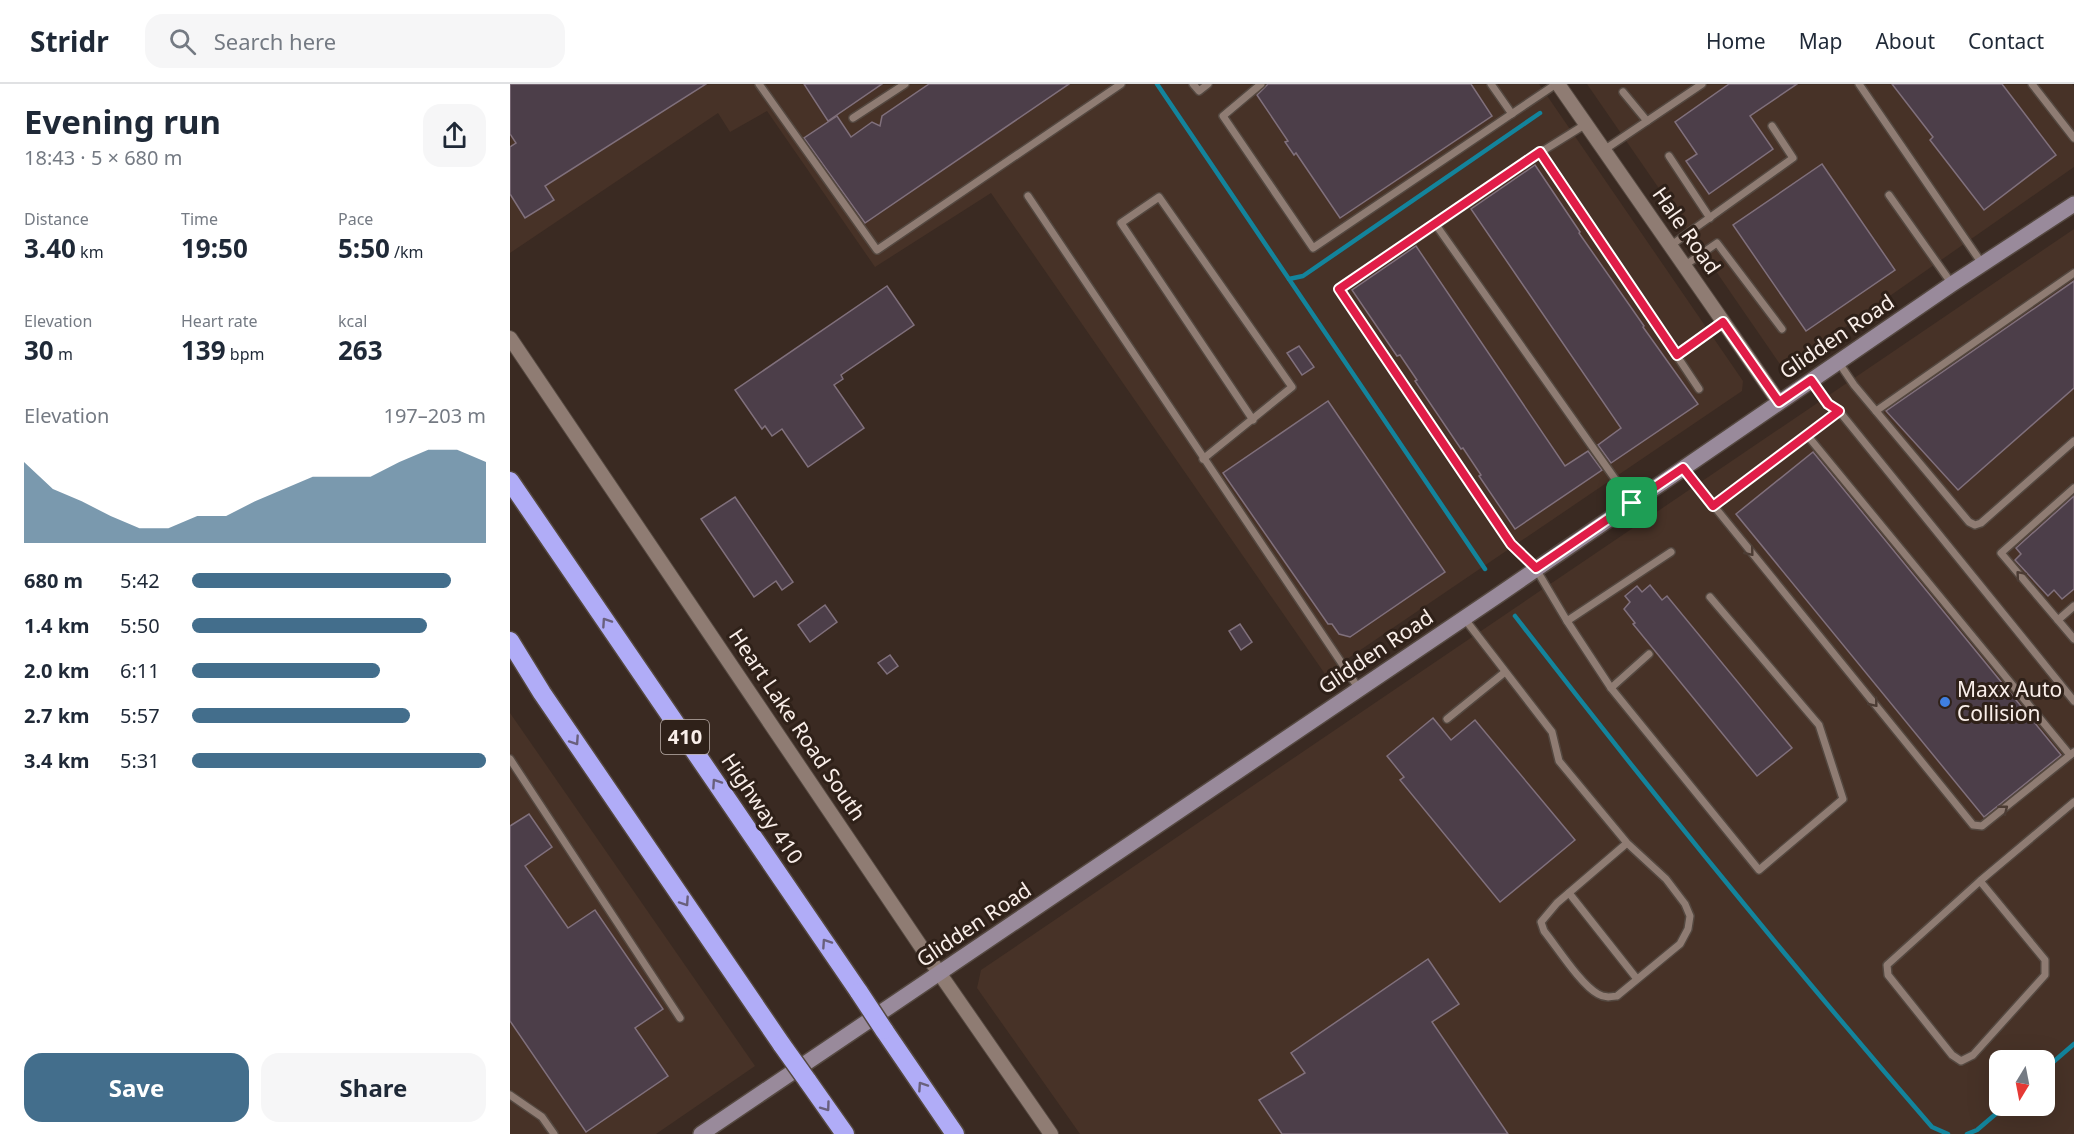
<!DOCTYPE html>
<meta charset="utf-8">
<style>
body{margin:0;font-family:"Noto Sans",sans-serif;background:#f6f6f7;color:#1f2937;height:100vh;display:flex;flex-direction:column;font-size:22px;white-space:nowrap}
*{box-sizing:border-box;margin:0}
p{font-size:20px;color:#747a83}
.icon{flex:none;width:33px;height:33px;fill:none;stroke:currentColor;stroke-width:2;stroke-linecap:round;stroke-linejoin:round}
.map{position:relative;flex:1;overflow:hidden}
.drawer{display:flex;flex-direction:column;background:#fff;width:510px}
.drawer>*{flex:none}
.needle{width:39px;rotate:190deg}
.controls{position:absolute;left:1479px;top:966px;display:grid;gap:12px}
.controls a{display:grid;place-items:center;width:66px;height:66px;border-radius:12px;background:#fff;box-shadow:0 6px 24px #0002;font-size:30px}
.pin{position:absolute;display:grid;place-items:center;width:51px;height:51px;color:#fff;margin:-26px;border-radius:12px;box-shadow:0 3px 9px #0006}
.round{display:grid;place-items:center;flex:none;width:63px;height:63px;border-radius:18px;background:#f6f6f7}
.summary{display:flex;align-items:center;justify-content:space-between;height:102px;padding:0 24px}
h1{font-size:33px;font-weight:700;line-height:45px}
.stats{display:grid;grid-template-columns:repeat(3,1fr);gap:9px;height:102px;padding:6px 24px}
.stats div{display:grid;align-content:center}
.stats b{font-size:26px;font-weight:700}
.stats small{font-size:16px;font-weight:400}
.stats p{font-size:16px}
.chart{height:168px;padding:12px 24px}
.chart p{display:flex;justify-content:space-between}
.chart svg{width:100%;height:108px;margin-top:6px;fill:#436e8c;opacity:.7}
.button{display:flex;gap:12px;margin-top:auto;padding:12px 24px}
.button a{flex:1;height:69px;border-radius:18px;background:#436e8c;color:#fff;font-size:24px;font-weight:700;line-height:69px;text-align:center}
.button a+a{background:#f6f6f7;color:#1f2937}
ul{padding:0 24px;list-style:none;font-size:20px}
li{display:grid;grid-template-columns:96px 72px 1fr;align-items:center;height:45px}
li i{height:15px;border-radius:8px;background:#436e8c}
header{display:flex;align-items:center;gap:36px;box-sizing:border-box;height:84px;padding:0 30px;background:#fff;border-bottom:2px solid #e0e1e3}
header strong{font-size:28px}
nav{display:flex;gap:33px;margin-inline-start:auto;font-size:21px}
.search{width:420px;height:54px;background:#f6f6f7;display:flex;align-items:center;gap:15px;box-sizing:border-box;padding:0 21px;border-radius:18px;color:#747a83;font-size:22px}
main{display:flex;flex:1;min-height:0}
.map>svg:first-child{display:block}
.built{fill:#473227;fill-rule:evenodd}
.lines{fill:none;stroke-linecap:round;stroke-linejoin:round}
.stream{stroke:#13849c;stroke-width:4.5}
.building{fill:#4c3e49;stroke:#80707c;stroke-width:1.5}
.lane-casing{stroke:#544840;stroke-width:10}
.street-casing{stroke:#544840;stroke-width:16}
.secondary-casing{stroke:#544840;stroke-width:18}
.highway-casing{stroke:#544840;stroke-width:21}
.lane{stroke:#8f7c73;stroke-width:7}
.street{stroke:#8f7c73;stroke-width:14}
.secondary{stroke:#998a9b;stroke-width:15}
.highway{stroke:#b0acf7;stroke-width:18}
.highway-bridge-casing{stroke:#544840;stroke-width:21;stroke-linecap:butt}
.highway-bridge{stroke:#b0acf7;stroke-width:18}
.oneway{stroke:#4c3c34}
.oneway2{stroke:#69607d}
.route-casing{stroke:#fff;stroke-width:12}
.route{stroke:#e11d48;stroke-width:8}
.shop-dot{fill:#3f7fe0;stroke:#2f2119;stroke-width:2}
.labels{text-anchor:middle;stroke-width:6;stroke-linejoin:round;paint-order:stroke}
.shield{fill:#2f2119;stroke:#bcb0ab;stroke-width:1.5}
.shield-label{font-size:20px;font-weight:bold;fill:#f9eee9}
.street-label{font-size:21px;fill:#f9eee9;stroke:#2f2119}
.poi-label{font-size:21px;fill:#f9eee9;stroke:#2f2119;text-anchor:start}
</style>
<header>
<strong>Stridr</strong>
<div class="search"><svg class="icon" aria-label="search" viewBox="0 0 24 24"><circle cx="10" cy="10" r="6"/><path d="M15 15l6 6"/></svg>Search here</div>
<nav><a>Home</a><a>Map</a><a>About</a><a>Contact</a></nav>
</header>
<main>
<section class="drawer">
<div class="summary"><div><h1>Evening run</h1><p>18:43 · 5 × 680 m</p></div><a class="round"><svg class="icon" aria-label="share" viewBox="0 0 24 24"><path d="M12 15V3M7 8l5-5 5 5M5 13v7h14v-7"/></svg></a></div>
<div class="stats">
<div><p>Distance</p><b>3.40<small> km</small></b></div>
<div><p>Time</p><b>19:50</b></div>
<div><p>Pace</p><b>5:50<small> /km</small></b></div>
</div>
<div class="stats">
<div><p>Elevation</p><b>30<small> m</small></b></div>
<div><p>Heart rate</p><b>139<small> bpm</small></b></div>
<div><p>kcal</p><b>263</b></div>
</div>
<div class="chart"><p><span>Elevation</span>197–203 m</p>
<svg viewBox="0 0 160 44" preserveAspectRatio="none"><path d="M0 44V11L10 22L20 27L30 33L40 38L50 38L60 33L70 33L80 27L90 22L100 17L110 17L120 17L130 11L140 6L150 6L160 11V44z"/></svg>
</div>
<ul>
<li><b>680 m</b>5:42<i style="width:88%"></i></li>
<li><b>1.4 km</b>5:50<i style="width:80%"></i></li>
<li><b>2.0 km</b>6:11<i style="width:64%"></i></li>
<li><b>2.7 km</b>5:57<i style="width:74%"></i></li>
<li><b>3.4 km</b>5:31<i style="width:100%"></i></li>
</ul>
<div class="button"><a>Save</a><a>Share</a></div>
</section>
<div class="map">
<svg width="1564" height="1050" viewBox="0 0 1564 1050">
<rect width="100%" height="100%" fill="#3a2a22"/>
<!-- built -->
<g class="built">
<path d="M0,0H1029L1233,297L1232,307L815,590L481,109L365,183L257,27L220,48L208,29L0,169Z"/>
<path d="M1077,0H1562L1564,3V83L1274,286Z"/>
<path d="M1564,145V1050H570L467,904L471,886ZM1490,976H1534V1022H1490Z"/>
<path d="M0,629L245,982L146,1050H0Z"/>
</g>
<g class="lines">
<!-- stream -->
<g class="stream">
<path d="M647,0L975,485"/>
<path d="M779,195L793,192L1030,29"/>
<path d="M1005,532C1139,706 1278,877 1422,1043L1438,1050"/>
<path d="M1534,986L1564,960"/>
<path d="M1457,1050L1467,1046L1495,1022"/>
</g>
</g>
<!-- building -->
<g class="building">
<path d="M0,0H196L35,102L44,116L15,134L0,110V63L6,59L0,50Z"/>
<path d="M294,0H372L318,37Z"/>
<path d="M419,0H559L355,139L294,54L327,32L341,53L362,38L370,42L372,32Z"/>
<path d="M758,0H961L982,32L830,134L786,69L784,71L775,58L778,57L747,11Z"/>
<path d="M1219,0H1287L1240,32L1263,65L1199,110L1176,77L1187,70L1165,38Z"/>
<path d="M1382,0H1492L1546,71L1474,126L1420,56L1423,53Z"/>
<path d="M1312,80L1385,186L1296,247L1223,141Z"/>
<path d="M1025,81L1070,148L1069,149L1134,242L1133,243L1188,320L1101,379L1088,361L1111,344L961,125Z"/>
<path d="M906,162L1055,382L1078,367L1092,386L1005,445L969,392L971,391L953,364L951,365L905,297L907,296L890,271L887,272L842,206Z"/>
<path d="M1564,197V304L1448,406L1376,327Z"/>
<path d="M377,202L404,241L331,291L333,295L324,301L354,344L298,383L272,345L262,352L255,342L252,345L225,306Z"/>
<path d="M789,262L804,283L792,291L777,269Z"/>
<path d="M818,317L935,488L840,553L829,550L822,540H818L713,389Z"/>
<path d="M1303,368L1551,671L1474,733L1226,430Z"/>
<path d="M1564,412V505L1552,515L1544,506L1538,512L1505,476L1511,470L1506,464Z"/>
<path d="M225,413L283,498L272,506L266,497L244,513L191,435Z"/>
<path d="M1140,501L1152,516L1157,512L1282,664L1247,692L1123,540L1125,539L1114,525L1120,518L1115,512L1127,502L1132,508Z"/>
<path d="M315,521L327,538L300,558L288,541Z"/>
<path d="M730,540L742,558L731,566L719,547Z"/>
<path d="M380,571L388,582L377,590L368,579Z"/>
<path d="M923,634L941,656L965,636L1065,756L990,818L890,696L894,693L877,672Z"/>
<path d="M19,730L42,763L15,782L58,844L85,826L153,925L125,944L158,992L76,1048L0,937V742Z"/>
<path d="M918,875L949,920L922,938L998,1050H772L749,1016L795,989L781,969Z"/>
</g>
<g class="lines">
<!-- lane casing -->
<g class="lane-casing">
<g id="lane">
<path d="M249,0L367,166L611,0"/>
<path d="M683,0L689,7L698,0"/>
<path d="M751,0L713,32L803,164L1046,0"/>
<path d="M981,0L1002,30"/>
<path d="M1349,0L1473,181"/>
<path d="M1522,0L1564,54"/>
<path d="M1113,8L1137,37"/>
<path d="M343,34L395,0"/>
<path d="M1094,66L1192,0"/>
<path d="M1031,68L1189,305"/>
<path d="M1159,72L1200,134"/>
<path d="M1379,111L1442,200"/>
<path d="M518,112L849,605"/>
<path d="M926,141L1031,68L1076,40"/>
<path d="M1160,162L1283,74L1262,42"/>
<path d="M1174,182L1207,159L1272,245"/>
<path d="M1167,271L1213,238"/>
<path d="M1329,279L1344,301L1459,438L1465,441L1471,439L1564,357"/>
<path d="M1302,297L1318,320L1329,327L1564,617"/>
<path d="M1366,327L1564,189"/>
<path d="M1297,351L1560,671"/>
<path d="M693,375L782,303L649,113L611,139L743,336"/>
<path d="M1173,384L1463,741L1472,742L1564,668"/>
<path d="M1564,404L1491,469L1564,555"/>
<path d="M1122,419L926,141L829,205L1001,460L1026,485L1057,537L1161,468"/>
<path d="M1203,422L1329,327"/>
<path d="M954,534L1042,648L1049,677L1117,759L1156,795L1175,820L1180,832L1178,845L1170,860L1107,912C1100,913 1095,914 1088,910C1071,901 1047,863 1034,847L1031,838L1047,819L1117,759"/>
<path d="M1548,536L1564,522"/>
<path d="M1057,537L1101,604L1249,786L1333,715L1309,641L1200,513"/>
<path d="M1101,604L1139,570"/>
<path d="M937,635L995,588"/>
<path d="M0,675L170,934"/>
<path d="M1470,797L1535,876V891L1463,971L1451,977L1442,971L1378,891L1377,881L1470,797L1564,718"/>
<path d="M1059,809L1127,895"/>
<path d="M0,1011L32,1033L44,1050"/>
</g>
</g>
<!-- street casing -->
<g class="street-casing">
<g id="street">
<path d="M1048,0L1269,318"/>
<path d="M0,254L414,867L541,1050"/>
</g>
</g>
<!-- secondary casing -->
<g class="secondary-casing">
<path id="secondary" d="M191,1050L987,512L1442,200L1564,120"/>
</g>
<!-- highway casing -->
<g class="highway-casing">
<g id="highway">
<path d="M0,397L349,908"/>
<path d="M0,557L32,609L272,961"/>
<path d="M374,946L445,1050"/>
<path d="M297,996L335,1050"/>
</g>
</g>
<!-- lane -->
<use href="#lane" class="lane"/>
<!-- street -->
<use href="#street" class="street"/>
<!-- secondary -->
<use href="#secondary" class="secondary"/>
<!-- highway -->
<use href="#highway" class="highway"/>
<!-- highway-bridge casing -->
<g class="highway-bridge-casing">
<g id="highway-bridge">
<path d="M349,908L374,946"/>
<path d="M272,961L297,996"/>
</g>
</g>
<!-- highway-bridge -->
<use href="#highway-bridge" class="highway-bridge"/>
</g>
<!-- one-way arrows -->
<defs><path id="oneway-chevron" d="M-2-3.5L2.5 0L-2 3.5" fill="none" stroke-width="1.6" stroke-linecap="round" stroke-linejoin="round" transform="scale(1.5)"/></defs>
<g class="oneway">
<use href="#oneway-chevron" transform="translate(1240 468) rotate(51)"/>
<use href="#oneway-chevron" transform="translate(1510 491) rotate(-130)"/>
<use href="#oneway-chevron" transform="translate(1364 619) rotate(51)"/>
<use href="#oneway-chevron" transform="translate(1494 725) rotate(-39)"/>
</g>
<g class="oneway2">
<use href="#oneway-chevron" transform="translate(96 538) rotate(-124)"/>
<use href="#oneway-chevron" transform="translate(65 657) rotate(56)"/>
<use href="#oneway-chevron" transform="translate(206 699) rotate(-124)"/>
<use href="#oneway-chevron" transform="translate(175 818) rotate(56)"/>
<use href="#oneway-chevron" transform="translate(316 859) rotate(-124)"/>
<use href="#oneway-chevron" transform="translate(412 1002) rotate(-124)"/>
<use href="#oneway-chevron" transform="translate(316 1023) rotate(54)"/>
</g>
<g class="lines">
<!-- route casing -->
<g class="route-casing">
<path id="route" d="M1030,68L1167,271L1213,238L1269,318L1301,296L1318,320L1329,327L1203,422L1173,384L1026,484L1001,460L829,205Z"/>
</g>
<!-- route -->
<use href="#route" class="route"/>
</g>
<!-- markers -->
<circle class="shop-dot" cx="1435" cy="618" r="6"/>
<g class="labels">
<!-- shield labels -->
<rect class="shield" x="151" y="636" width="48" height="34" rx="4.5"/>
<g class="shield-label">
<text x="175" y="660">410</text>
</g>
<!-- street labels -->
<g class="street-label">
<text transform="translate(1176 147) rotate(55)" y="7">Hale Road</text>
<text transform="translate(1327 253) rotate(-34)" y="7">Glidden Road</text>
<text transform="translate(866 568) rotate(-34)" y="7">Glidden Road</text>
<text transform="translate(287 641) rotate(56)" y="7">Heart Lake Road South</text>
<text transform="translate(252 725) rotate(56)" y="7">Highway 410</text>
<text transform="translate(464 841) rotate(-34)" y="7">Glidden Road</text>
</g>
<!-- poi labels -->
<g class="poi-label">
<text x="1447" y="613">Maxx Auto<tspan x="1447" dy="24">Collision</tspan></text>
</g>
</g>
</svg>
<div class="controls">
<a><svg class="needle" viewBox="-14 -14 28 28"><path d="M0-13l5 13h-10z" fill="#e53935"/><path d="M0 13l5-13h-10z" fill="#747a83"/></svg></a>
</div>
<div class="pin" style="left:1122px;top:419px;background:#1e9e55"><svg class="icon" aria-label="arrive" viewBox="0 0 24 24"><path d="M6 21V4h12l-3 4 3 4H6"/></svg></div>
</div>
</main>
